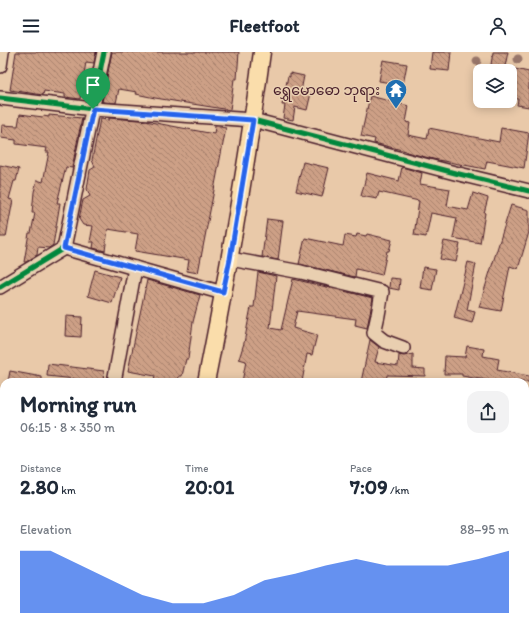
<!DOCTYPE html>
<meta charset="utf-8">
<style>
body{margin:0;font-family:Itim,"Noto Sans Myanmar",sans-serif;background:#f2f2f3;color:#1f2937;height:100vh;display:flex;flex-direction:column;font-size:15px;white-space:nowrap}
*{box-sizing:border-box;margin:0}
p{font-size:13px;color:#747a83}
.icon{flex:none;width:22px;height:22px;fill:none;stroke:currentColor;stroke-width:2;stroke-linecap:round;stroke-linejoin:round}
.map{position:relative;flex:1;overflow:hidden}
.side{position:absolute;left:0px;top:326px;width:529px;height:256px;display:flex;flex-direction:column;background:#fff;border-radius:12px 12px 0 0;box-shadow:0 2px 10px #0003}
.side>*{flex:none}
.tools{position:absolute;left:473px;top:12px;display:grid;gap:8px}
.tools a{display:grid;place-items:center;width:44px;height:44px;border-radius:8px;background:#fff;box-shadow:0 2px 10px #0003;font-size:20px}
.pin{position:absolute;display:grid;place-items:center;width:34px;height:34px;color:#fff;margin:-41px -17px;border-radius:50% 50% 50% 0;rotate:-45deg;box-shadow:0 0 4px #0007}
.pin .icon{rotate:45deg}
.round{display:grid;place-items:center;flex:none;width:42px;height:42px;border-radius:12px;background:#f2f2f3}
.summary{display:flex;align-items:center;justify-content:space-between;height:68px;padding:0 20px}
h1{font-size:22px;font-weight:700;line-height:30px}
.stats{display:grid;grid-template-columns:repeat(3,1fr);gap:6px;height:68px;padding:4px 20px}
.stats div{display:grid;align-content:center}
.stats b{font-size:20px;font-weight:700}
.stats small{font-size:11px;font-weight:400}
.stats p{font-size:11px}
.chart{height:112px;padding:8px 20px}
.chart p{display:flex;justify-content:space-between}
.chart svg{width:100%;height:72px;margin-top:4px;fill:#2563eb;opacity:.7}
header{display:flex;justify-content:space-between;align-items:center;height:52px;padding:0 20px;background:#fff;font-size:18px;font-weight:700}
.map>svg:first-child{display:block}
.building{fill:url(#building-back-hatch);stroke:#4a1f2b}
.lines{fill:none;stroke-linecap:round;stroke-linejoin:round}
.minor-casing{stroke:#4a1f2b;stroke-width:16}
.major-casing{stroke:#4a1f2b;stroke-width:19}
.minor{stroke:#e9cfb0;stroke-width:13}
.major{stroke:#faddab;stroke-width:16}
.cycleway-casing{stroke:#e9cfb0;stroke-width:8}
.cycleway{stroke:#00873e;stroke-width:5}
.tree{fill:#98766b}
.route-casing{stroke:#fff;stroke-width:8}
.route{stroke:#2563eb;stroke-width:5}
.labels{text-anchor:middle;stroke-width:3;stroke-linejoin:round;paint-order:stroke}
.poi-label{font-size:14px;fill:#4a1f2b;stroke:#e9cfb0;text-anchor:end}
</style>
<header><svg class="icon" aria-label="menu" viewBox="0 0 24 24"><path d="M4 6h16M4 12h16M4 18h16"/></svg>Fleetfoot<svg class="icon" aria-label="person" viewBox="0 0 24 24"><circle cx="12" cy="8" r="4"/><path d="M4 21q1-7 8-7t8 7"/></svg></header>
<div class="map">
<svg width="529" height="582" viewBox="0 0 529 582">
<defs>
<pattern id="building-back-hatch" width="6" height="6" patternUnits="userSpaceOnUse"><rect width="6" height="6" fill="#cda086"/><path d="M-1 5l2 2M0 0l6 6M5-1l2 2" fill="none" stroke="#a8826e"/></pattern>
</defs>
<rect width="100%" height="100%" fill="#e9c9a9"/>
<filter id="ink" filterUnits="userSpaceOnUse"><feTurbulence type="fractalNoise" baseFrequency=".025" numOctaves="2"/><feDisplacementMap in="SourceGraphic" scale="8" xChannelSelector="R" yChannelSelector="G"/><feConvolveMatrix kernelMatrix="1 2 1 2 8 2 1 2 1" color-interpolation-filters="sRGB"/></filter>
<g filter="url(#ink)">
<!-- building -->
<g class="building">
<path d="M16,0H96L94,11L86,10L80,47L65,45V42L44,39L43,43L10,38Z"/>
<path d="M112,0H239L237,27H234L230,58L155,46L136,42L137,40L119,37L116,51L102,50Z"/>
<path d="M432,0H451L449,19L430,17Z"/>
<path d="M493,0H508L504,19H490Z"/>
<path d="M383,8L407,12L403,33L379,29Z"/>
<path d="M510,16L529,20V55L517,53L518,47L510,46Z"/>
<path d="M290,21L304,24L301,39L311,41L307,58L295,55L293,68L283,66L285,53H282L288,24L290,25Z"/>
<path d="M370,44L409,54L406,70L410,71L408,83L427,87L429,76L499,90L501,76L529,81L524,116L487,109L485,117L433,107L406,100V99L374,91L375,87L361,84Z"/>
<path d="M20,62L43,65V64L49,65V63L82,66L72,116L66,115L57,151H60L53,193L49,196L38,195L37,203L26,210H24L29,181H31L35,161H32L34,140L37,128L43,130L49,100H46L47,96L16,92V88L1,86L2,73L18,74Z"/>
<path d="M109,66L140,68L214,82L215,74L226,76L198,221L187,219L189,208L135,199L138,182L108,177L105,199L93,196L94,190H90L93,174L83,173L79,167L83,148L90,144L87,137L90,118L95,115L92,108L100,67L109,68Z"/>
<path d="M303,110L329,116L322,145L296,139Z"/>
<path d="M0,113L19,117L16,129H14L9,147L13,148L6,185H0Z"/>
<path d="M402,115L422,121L420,132L450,137L447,154L468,158L473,141L488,146L484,161H485L480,191L453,186L457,166L431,161L426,185L414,183L419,149L379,140L377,147L361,144L367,121L399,129Z"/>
<path d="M511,153L529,158V180L518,217L510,214L501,259L479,255Z"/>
<path d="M267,167L283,169L278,208L262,205Z"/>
<path d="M357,182L366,184L367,182L392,188L389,199H387L382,223L356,217L355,225L299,212L305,186L343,194L345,183L356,185Z"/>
<path d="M444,189L460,192L456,210L440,207Z"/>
<path d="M468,210L476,212L467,258L475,260L472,271L454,266Z"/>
<path d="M423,215L436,217L432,238L420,236Z"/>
<path d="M95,218L120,225L112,251L88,244Z"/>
<path d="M258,220L276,224L270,276L281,278L293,227L373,246L367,276L355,273L356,267L297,259L293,276L317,283L312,303L307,302L302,330H242L246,309L239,307L244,291L251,255H254Z"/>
<path d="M390,226L400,227L399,238L389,236Z"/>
<path d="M147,228L200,243L193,270L188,307H186L182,324H179L178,330H154L155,324L128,319Z"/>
<path d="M66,264L82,265L81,285L65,284Z"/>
<path d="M370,288L379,295L375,310L398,314L399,303L404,304L413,302V316L425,317V324L387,323L386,330H361Z"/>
<path d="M467,294L484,297L483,304L499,307L497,318L529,324V330H498L462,324V322H444L445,304L465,305Z"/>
<path d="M48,312L104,319L103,330L47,324Z"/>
<path d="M10,319L42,325V330H8Z"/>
</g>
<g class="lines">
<!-- minor casing -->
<g class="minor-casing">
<g id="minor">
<path d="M0,14L2,0"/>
<path d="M0,46L93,57L253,68L455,121L529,139"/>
<path d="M64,196L223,241"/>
<path d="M230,207L301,220L382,240L378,263L374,281L384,289L403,296"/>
<path d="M0,235L64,196L104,0"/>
<path d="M114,330L135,216"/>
<path d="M0,441L4,442"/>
<path d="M525,560L529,561"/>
<path d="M283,582L284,578"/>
<path d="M388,582L389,578"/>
<path d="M478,582L479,578"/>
</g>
</g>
<!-- major casing -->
<g class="major-casing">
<g id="major">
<path d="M206,330C228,220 247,111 262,0"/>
<path d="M157,582V578"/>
</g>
</g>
<!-- minor -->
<use href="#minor" class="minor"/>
<!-- major -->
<use href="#major" class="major"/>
<!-- cycleway casing -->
<g class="cycleway-casing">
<g id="cycleway">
<path d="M0,46L93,57L253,68L455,121L529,139"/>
<path d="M0,235L64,196L104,0"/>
</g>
</g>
<!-- cycleway -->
<use href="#cycleway" class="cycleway"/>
</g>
<!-- trees -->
<g class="tree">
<circle cx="518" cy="7" r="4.5"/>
<circle cx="477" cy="9" r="4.5"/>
</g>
</g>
<g class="lines" filter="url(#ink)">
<!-- route casing -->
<g class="route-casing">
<path id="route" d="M93,57L253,68L230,207L223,240L64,196Z"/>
</g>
<!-- route -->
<use href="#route" class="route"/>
</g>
<!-- icons -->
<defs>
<g id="temple-pin" transform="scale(1.15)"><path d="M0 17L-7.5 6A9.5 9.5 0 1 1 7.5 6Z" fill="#1f6fb2" stroke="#e9cfb0"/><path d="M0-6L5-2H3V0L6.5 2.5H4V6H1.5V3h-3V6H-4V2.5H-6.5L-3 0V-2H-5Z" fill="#fff"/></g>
</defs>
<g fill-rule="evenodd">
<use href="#temple-pin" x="396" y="38"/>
</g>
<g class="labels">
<!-- poi labels -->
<g class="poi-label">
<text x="380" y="43">ရွှေမောဓော ဘုရား</text>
</g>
</g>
</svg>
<div class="tools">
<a><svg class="icon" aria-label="layers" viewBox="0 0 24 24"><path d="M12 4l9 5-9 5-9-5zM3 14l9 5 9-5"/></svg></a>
</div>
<div class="pin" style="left:93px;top:57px;background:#1e9e55"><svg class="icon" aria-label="arrive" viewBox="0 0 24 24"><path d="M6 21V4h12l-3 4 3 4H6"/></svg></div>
<section class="side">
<div class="summary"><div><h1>Morning run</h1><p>06:15 · 8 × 350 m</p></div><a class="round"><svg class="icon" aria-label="share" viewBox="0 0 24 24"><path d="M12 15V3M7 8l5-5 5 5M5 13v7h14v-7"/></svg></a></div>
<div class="stats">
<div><p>Distance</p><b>2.80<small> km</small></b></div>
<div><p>Time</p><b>20:01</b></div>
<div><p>Pace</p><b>7:09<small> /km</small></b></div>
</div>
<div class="chart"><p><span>Elevation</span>88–95 m</p>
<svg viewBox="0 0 160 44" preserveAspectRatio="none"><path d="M0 44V6L10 6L20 15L30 24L40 33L50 38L60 38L70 33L80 24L90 20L100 15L110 11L120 15L130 15L140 15L150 11L160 6V44z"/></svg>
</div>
</section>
</div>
